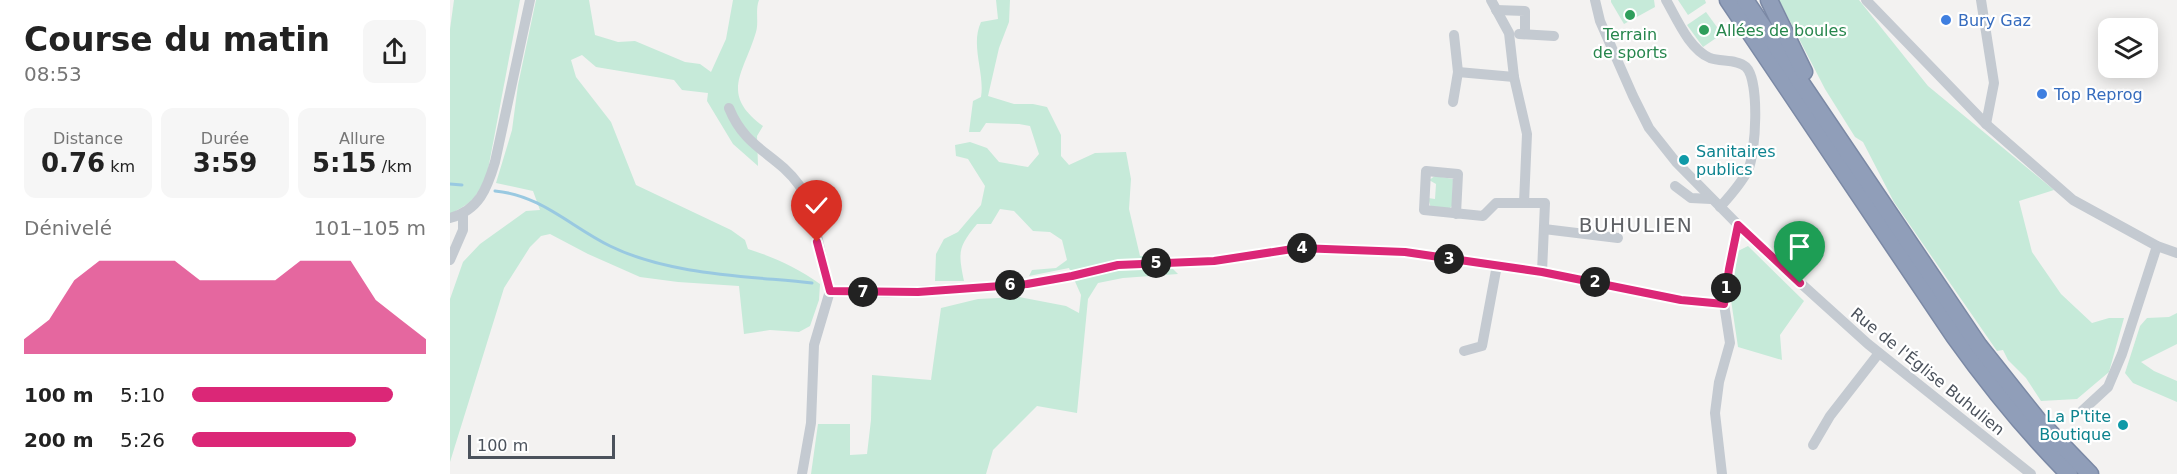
<!DOCTYPE html>
<html lang="fr">
<meta charset="utf-8">
<style>
body{margin:0;font-family:"DejaVu Sans",sans-serif;background:#f6f6f6;color:#222;height:100vh;display:flex;flex-direction:column;font-size:22px;white-space:nowrap}
*{box-sizing:border-box;margin:0}
p{font-size:20px;color:#767676}
.icon{flex:none;width:33px;height:33px;fill:none;stroke:currentColor;stroke-width:2;stroke-linecap:round;stroke-linejoin:round}
.map{position:relative;flex:1;overflow:hidden}
.drawer{display:flex;flex-direction:column;background:#fff;width:450px}
.drawer>*{flex:none}
.fabs{position:absolute;left:1648px;top:18px;display:grid;gap:12px}
.fabs a{display:grid;place-items:center;width:60px;height:60px;border-radius:12px;background:#fff;box-shadow:0 3px 15px #0003;font-size:30px}
.scale{position:absolute;left:18px;bottom:15px;width:147px;box-sizing:border-box;padding-left:6px;border:3px solid #4b525c;border-top:0;font-size:16px;line-height:21px;white-space:nowrap;color:#4b525c;-webkit-text-stroke:4px #fff;paint-order:stroke}
.pin{position:absolute;display:grid;place-items:center;width:51px;height:51px;color:#fff;margin:-62px -26px;border-radius:50% 50% 50% 0;rotate:-45deg;box-shadow:0 0 6px #0007}
.pin .icon{rotate:45deg}
.km{position:absolute;width:30px;height:30px;margin:-15px;border-radius:50%;background:#222;color:#fff;font-size:16px;line-height:30px;text-align:center}
.round{display:grid;place-items:center;flex:none;width:63px;height:63px;border-radius:12px;background:#f6f6f6}
.head{display:flex;align-items:center;justify-content:space-between;height:102px;padding:0 24px}
h1{font-size:33px;font-weight:800;line-height:45px}
.metrics{display:grid;grid-template-columns:repeat(3,1fr);gap:9px;height:102px;padding:6px 24px}
.metrics div{display:grid;align-content:center;border-radius:12px;background:#f6f6f6;text-align:center}
.metrics b{font-size:26px;font-weight:800}
.metrics small{font-size:16px;font-weight:400}
.metrics p{font-size:16px}
.chart{height:168px;padding:12px 24px}
.chart p{display:flex;justify-content:space-between}
.chart svg{width:100%;height:108px;margin-top:6px;fill:#db2777;opacity:.7}
ul{padding:0 24px;list-style:none;font-size:20px}
li{display:grid;grid-template-columns:96px 72px 1fr;align-items:center;height:45px}
li i{height:15px;border-radius:8px;background:#db2777}
main{display:flex;flex:1;min-height:0}
.map>svg:first-child{display:block}
.green{fill:#c6ead9}
.lines{fill:none;stroke-linecap:round;stroke-linejoin:round}
.stream{stroke:#99c9e1;stroke-width:3}
.highway-casing{stroke:#7b89a5;stroke-width:19}
.minor{stroke:#c4cad1;stroke-width:10}
.highway{stroke:#909eb9;stroke-width:16}
.route-casing{stroke:#fff;stroke-width:12}
.route{stroke:#db2777;stroke-width:8}
.leisure-dot{fill:#2e9e5b;stroke:#fff;stroke-width:2}
.shop-dot{fill:#3f7fe0;stroke:#fff;stroke-width:2}
.culture-dot{fill:#0f9aa8;stroke:#fff;stroke-width:2}
.labels{text-anchor:middle;stroke-width:4.5;stroke-linejoin:round;paint-order:stroke}
.shop-label{font-size:16px;fill:#366cbe;stroke:#fff;text-anchor:start}
.leisure-label{font-size:16px;fill:#27864d;stroke:#fff;text-anchor:start}
.culture-label{font-size:16px;fill:#0d838f;stroke:#fff;text-anchor:start}
.street-label{font-size:16px;fill:#4b525c;stroke:#fff}
.quarter-label{font-size:20px;letter-spacing:1.5px;fill:#5f6165;stroke:#fff}
</style>
<main>
<section class="drawer">
<div class="head"><div><h1>Course du matin</h1><p>08:53</p></div><a class="round"><svg class="icon" aria-label="share" viewBox="0 0 24 24"><path d="M12 15V3M7 8l5-5 5 5M5 13v7h14v-7"/></svg></a></div>
<div class="metrics">
<div><p>Distance</p><b>0.76<small> km</small></b></div>
<div><p>Durée</p><b>3:59</b></div>
<div><p>Allure</p><b>5:15<small> /km</small></b></div>
</div>
<div class="chart"><p><span>Dénivelé</span>101–105 m</p>
<svg viewBox="0 0 160 44" preserveAspectRatio="none"><path d="M0 44V38L10 30L20 14L30 6L40 6L50 6L60 6L70 14L80 14L90 14L100 14L110 6L120 6L130 6L140 22L150 30L160 38V44z"/></svg>
</div>
<ul>
<li><b>100 m</b>5:10<i style="width:86%"></i></li>
<li><b>200 m</b>5:26<i style="width:70%"></i></li>
</ul>
</section>
<div class="map">
<svg width="1727" height="474" viewBox="0 0 1727 474">
<rect width="100%" height="100%" fill="#f3f2f1"/>
<!-- green -->
<g class="green">
<path d="M4,0H70L37,175C25,199 23,202 0,214V29Z"/>
<path d="M86,0H139L145,35L168,42L185,41L235,62L250,64L261,72L276,39L283,0H309C305,10 309,22 306,32C294,73 269,94 313,126L307,136L308,166L283,144L257,101L258,93L232,90L224,80L146,67L132,55L121,60L126,77L161,122L186,185L281,230L295,240L298,249C326,258 346,267 370,284L369,300L360,326L349,332L320,330L294,334L289,286L228,282L190,277L138,254L100,234L91,236L80,247L54,288L0,462V299L13,262L30,244L76,211L90,210L83,191L46,183L62,130L68,85Z"/>
<path d="M546,0H560L559,22L549,48L538,96L564,104H583L597,107L611,135V156L619,165L645,153L676,152L681,179L679,209L690,256L709,255L728,274L673,278L648,283L638,299L627,413L587,406L543,450L536,474H361L368,424H400V455L417,454L421,420L422,375L481,380L491,308L528,299L569,297L616,306L629,313L631,295L619,268L579,276L582,270L606,268L617,260L612,240L600,232L583,231L564,211L550,209L541,224H527C508,247 508,252 514,281H485L486,254L494,239L508,232L531,205L535,186L518,159L506,156L505,145L520,142L537,148L549,162L578,167L589,154L580,126L569,124L536,123L530,132H519L523,101L531,97C535,73 520,45 531,22L548,19Z"/>
<path d="M1161,0H1204L1205,7L1174,24L1161,2Z"/>
<path d="M1228,0H1255L1256,3L1238,15Z"/>
<path d="M1329,0H1409L1478,86L1604,190L1569,201L1582,252L1611,294L1642,323L1659,318H1674L1659,372L1627,399L1591,401L1576,378L1558,360L1553,350L1547,351L1444,202L1413,142L1405,137L1375,89Z"/>
<path d="M1256,12L1272,34L1253,47L1237,25Z"/>
<path d="M985,176L1003,179L1002,206L999,209L981,208L978,198L985,199L986,184L979,180Z"/>
<path d="M1298,246L1354,301L1330,335L1332,360L1288,347L1281,300L1288,251Z"/>
<path d="M1727,313V344L1691,362L1704,371L1727,381V402L1683,383L1675,373L1690,326L1697,318L1719,317Z"/>
</g>
<g class="lines">
<!-- stream -->
<g class="stream">
<path d="M0,184L12,185"/>
<path d="M45,191C91,195 121,227 160,246C219,275 297,276 362,283"/>
</g>
<!-- highway casing -->
<g class="highway-casing">
<g id="highway">
<path d="M1278,0L1504,336C1539,385 1576,431 1619,474"/>
<path d="M1295,0L1529,346L1587,419L1640,474"/>
<path d="M1319,0L1354,72"/>
</g>
</g>
<!-- minor -->
<g class="minor">
<path d="M1041,0L1059,33L1064,77L1077,134L1074,203H1095L1092,272"/>
<path d="M1145,0L1150,21L1183,96L1199,128L1226,162L1306,243L1418,344L1581,474"/>
<path d="M1216,0C1227,19 1239,49 1260,58C1271,62 1287,59 1296,67C1310,81 1306,153 1298,170C1291,184 1280,196 1270,207"/>
<path d="M1416,0L1536,124L1623,200L1707,246L1727,253"/>
<path d="M1531,0L1544,83L1536,124"/>
<path d="M1046,10L1075,11V34"/>
<path d="M1069,34L1104,36"/>
<path d="M1008,72L1064,77"/>
<path d="M1003,102L1008,72L1004,35"/>
<path d="M279,108C296,150 326,153 349,185C365,207 371,263 380,291"/>
<path d="M1225,186L1241,198L1261,199"/>
<path d="M1006,214L1008,174L976,171L974,210L1033,216L1046,203H1074"/>
<path d="M0,218C29,210 37,189 45,162L80,0"/>
<path d="M1094,229L1168,238"/>
<path d="M0,260L13,230V215"/>
<path d="M380,291L438,293L577,284L623,276L668,265L764,261L849,247L955,252L1092,272L1231,300L1274,304"/>
<path d="M1014,351L1032,346L1047,265"/>
<path d="M1632,411L1658,387L1672,354L1707,246"/>
<path d="M1363,445L1380,416L1429,353"/>
<path d="M352,474L361,423L364,345L380,291"/>
<path d="M1272,474L1265,413L1269,382L1280,343L1274,304L1279,269L1289,225"/>
</g>
<!-- highway -->
<use href="#highway" class="highway"/>
</g>
<g class="lines">
<!-- route casing -->
<g class="route-casing">
<path id="route" d="M367,242L380,291L468,292L577,284L622,276L668,265L764,261L849,248L955,252L1092,272L1231,300L1274,304L1279,269L1288,225L1350,283"/>
</g>
<!-- route -->
<use href="#route" class="route"/>
</g>
<!-- markers -->
<g class="leisure-dot">
<circle cx="1180" cy="15" r="6"/>
<circle cx="1254" cy="30" r="6"/>
</g>
<g class="shop-dot">
<circle cx="1496" cy="20" r="6"/>
<circle cx="1592" cy="94" r="6"/>
</g>
<g class="culture-dot">
<circle cx="1234" cy="160" r="6"/>
<circle cx="1673" cy="425" r="6"/>
</g>
<g class="labels">
<!-- shop labels -->
<g class="shop-label">
<text x="1508" y="26">Bury Gaz</text>
<text x="1604" y="100">Top Reprog</text>
</g>
<!-- leisure labels -->
<g class="leisure-label">
<text x="1266" y="36">Allées de boules</text>
<text x="1180" y="40" text-anchor="middle">Terrain<tspan x="1180" dy="18">de sports</tspan></text>
</g>
<!-- culture labels -->
<g class="culture-label">
<text x="1246" y="157">Sanitaires<tspan x="1246" dy="18">publics</tspan></text>
<text x="1661" y="422" text-anchor="end">La P'tite<tspan x="1661" dy="18">Boutique</tspan></text>
</g>
<!-- street labels -->
<g class="street-label">
<text transform="translate(1478 371) rotate(39)" y="6">Rue de l'Église Buhulien</text>
</g>
<!-- quarter labels -->
<g class="quarter-label">
<text x="1186" y="232">BUHULIEN</text>
</g>
</g>
</svg>
<div class="fabs">
<a><svg class="icon" aria-label="layers" viewBox="0 0 24 24"><path d="M12 4l9 5-9 5-9-5zM3 14l9 5 9-5"/></svg></a>
</div>
<div class="scale">100 m</div>
<div class="pin" style="left:1350px;top:283px;background:#1e9e55"><svg class="icon" aria-label="arrive" viewBox="0 0 24 24"><path d="M6 21V4h12l-3 4 3 4H6"/></svg></div>
<div class="pin" style="left:367px;top:242px;background:#d93025"><svg class="icon" aria-label="check" viewBox="0 0 24 24"><path d="M5 12l5 5 9-10"/></svg></div>
<b class="km" style="left:1276px;top:288px">1</b>
<b class="km" style="left:1145px;top:282px">2</b>
<b class="km" style="left:999px;top:259px">3</b>
<b class="km" style="left:852px;top:248px">4</b>
<b class="km" style="left:706px;top:263px">5</b>
<b class="km" style="left:560px;top:285px">6</b>
<b class="km" style="left:413px;top:292px">7</b>
</div>
</main>
